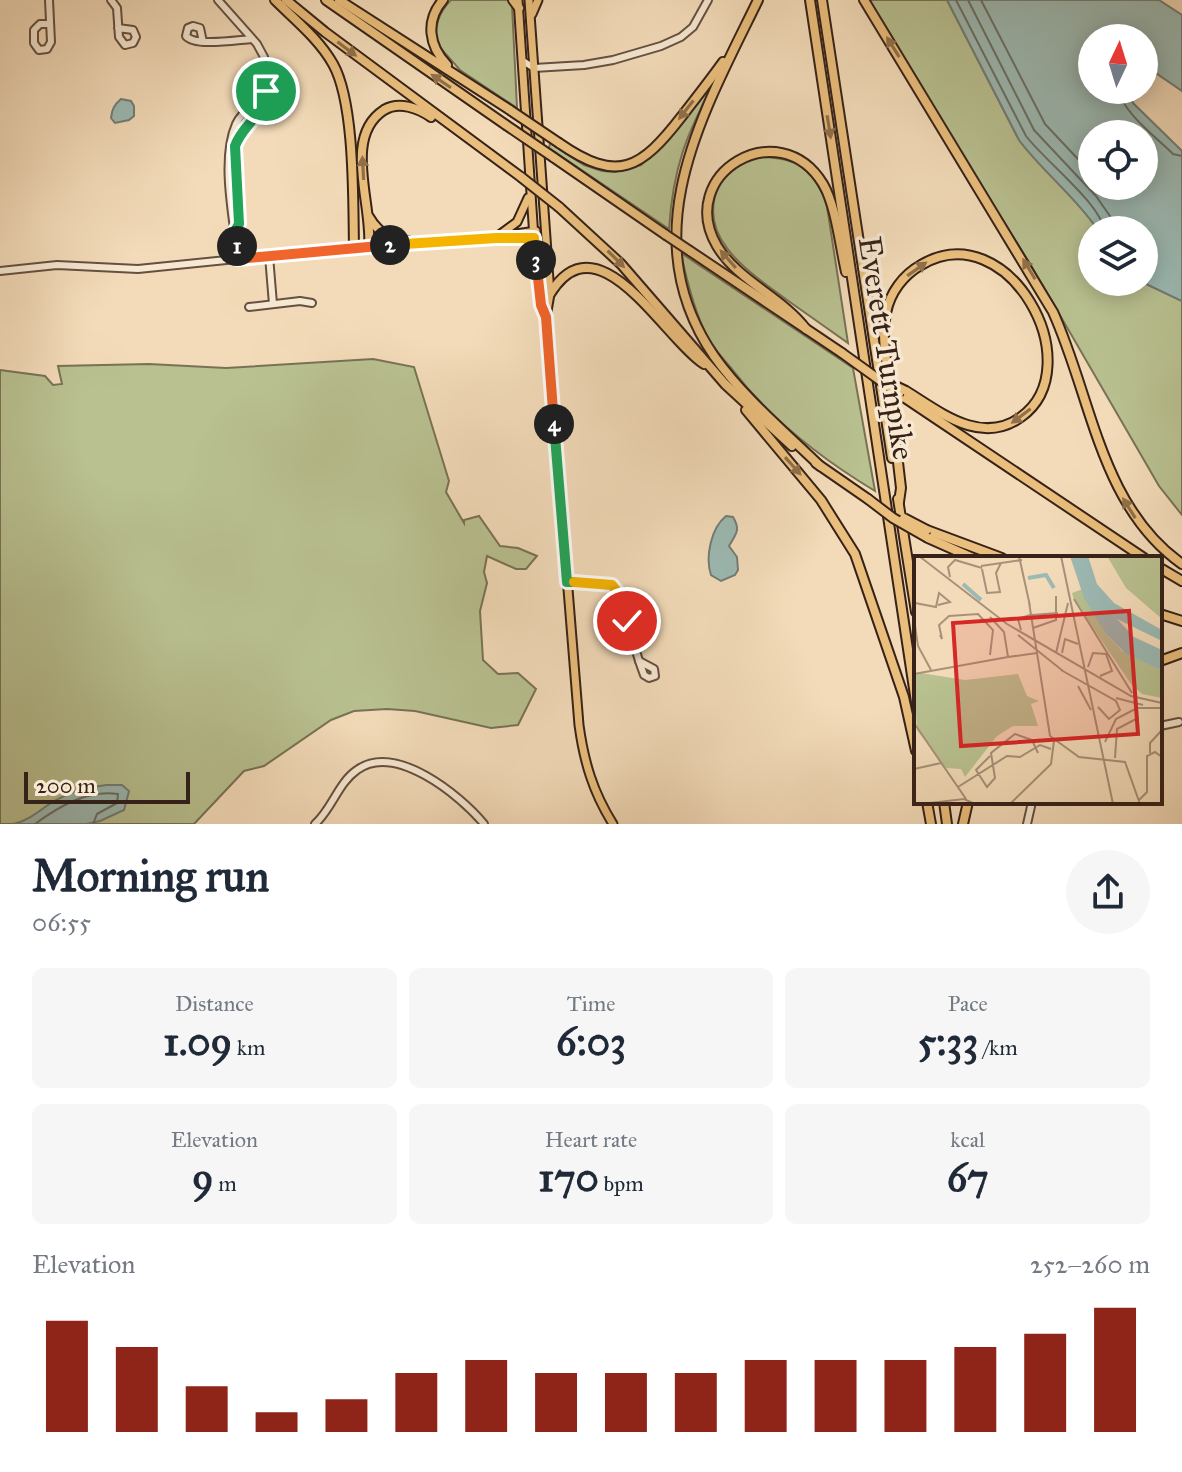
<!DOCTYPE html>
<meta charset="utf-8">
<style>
body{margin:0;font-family:"IM FELL Great Primer",serif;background:#f6f6f7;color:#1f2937;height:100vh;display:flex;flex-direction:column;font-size:30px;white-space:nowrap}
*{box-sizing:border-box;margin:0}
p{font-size:26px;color:#747a83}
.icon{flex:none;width:44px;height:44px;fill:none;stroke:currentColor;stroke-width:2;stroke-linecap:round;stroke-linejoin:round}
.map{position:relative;height:824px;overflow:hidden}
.sheet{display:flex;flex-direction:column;background:#fff;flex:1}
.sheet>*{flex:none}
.needle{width:52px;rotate:4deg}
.buttons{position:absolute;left:1078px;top:24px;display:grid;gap:16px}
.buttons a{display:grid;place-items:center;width:80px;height:80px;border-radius:50%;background:#fff;box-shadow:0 4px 20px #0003;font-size:40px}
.scale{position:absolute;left:24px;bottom:20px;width:166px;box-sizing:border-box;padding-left:8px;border:4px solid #362219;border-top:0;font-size:22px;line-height:28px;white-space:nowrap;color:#362219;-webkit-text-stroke:6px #f7e8d2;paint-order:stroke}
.pin{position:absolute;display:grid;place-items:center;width:68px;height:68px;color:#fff;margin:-34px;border:4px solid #fff;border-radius:50%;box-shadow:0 2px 8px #0007}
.km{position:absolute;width:40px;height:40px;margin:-20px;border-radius:50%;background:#222;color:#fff;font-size:22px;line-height:40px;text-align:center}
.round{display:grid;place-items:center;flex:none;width:84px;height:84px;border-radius:42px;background:#f6f6f7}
.summary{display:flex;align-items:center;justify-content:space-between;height:136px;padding:0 32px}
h1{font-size:44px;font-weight:700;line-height:60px}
.stats{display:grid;grid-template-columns:repeat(3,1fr);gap:12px;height:136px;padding:8px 32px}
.stats div{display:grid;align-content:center;border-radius:12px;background:#f6f6f7;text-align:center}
.stats b{font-size:40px;font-weight:700}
.stats small{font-size:22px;font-weight:400}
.stats p{font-size:22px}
.chart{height:224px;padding:16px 32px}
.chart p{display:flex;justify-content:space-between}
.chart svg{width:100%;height:144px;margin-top:8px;stroke:#8f2418;stroke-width:6}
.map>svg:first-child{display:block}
.green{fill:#b9c191;stroke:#787255;stroke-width:2}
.water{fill:#9cbab4;stroke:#737d76;stroke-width:2;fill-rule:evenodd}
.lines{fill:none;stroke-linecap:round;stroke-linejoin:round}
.shore{stroke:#696e66;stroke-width:2}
.minor-casing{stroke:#655041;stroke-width:10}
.major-casing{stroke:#362219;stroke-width:11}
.highway-casing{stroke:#362219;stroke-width:12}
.minor{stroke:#f7e8d2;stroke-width:6}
.major{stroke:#eabe7c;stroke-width:7}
.highway{stroke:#eabe7c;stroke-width:8}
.highway-bridge-casing{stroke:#362219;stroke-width:12;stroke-linecap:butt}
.highway-bridge{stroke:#eabe7c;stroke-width:8}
.oneway{fill:#90704a}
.split-1-casing{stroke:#fff;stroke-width:16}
.split-2-casing{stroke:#fff;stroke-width:16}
.split-3-casing{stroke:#fff;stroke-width:16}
.split-4-casing{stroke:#fff;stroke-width:16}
.split-5-casing{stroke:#fff;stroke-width:16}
.split-6-casing{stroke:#fff;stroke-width:16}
.split-1{stroke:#22a559;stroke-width:10}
.split-2{stroke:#f0652b;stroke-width:10}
.split-3{stroke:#f5b400;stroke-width:10}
.split-4{stroke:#f0652b;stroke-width:10}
.split-5{stroke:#22a559;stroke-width:10}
.split-6{stroke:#f5b400;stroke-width:10}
.labels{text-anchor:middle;stroke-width:7;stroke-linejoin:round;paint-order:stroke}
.street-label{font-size:32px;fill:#362219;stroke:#f7e8d2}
.inset-river{fill:none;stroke:#9cbab4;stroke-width:4}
.inset-road{fill:none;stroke:#a79179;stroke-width:2}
.view{fill:#d62828;fill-opacity:0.15;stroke:#d62828;stroke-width:4}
.inset-edge{fill:none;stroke:#362219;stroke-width:4}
</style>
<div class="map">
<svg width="1182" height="824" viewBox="0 0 1182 824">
<rect width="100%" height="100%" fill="#f3dbb9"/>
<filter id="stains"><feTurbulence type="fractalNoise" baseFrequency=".0025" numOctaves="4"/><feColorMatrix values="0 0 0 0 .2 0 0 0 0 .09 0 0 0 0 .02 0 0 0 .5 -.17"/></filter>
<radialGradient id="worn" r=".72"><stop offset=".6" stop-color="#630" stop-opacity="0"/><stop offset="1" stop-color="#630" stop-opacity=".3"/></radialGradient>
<!-- green -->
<g class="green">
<path d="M451,0H509L512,5L517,108L460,70L436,43C435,26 438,13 451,0Z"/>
<path d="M866,0H947L1019,140C1043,172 1075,196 1098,230H1092V282H1142L1182,301V515L1159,486L1032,267Z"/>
<path d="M714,83C686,135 673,168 669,229L549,148L550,143L584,165L602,171L615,172L641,165Z"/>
<path d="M762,157C798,158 811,168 826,200L848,343C828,329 807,314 787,300C752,274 696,239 718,188C726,171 744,160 762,157Z"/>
<path d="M681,253L853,368L875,491C820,458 771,420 732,369C724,360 715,350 709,340C695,314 687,282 681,253Z"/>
<path d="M373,359L414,367L449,481L446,492L464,523V520L479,516L500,546L518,548L537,556L526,569H516L487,556L484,572L487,583L480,611L483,660L498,674L518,673L536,689L518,725L491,728L415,711L387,709L354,711L331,720L264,766L244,771L194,824H0V370L45,376L53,385L62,384L58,366L149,364L226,368Z"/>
</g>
<!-- water -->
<g class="water">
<path d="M947,0H1159L1182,15V91L1144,65V38H1092V90H1125L1134,104L1182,151V301L1142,282L1144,230H1098C1075,196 1043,172 1019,140ZM1144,134V186H1092V134Z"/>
<path d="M121,99L131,101L134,106V116L129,120L115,123L111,118C112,109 114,105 121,99Z"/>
<path d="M726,516L733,517C741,530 736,534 729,546L737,557L738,570L735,575L721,581L711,575C705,557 711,528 726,516Z"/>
<path d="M106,785H122L129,791L124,810L100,821L86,824H13C29,821 41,809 54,801C70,792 88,787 106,785Z"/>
</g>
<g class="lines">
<!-- shore -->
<g class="shore">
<path d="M956,0L1026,136C1044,160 1101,204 1104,230"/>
<path d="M968,0L1034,130L1096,196L1112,219L1114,230"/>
<path d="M981,0L1045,124L1092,174"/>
<path d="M1119,90C1121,111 1158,139 1173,154L1182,156"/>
<path d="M35,824C58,807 88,789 118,794L117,803L97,814L93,824"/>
</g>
<!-- minor casing -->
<g class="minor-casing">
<g id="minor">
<path d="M49,0L51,42L47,49L39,50L34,43V30L40,24H50"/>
<path d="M111,0L117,8L119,37L125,45L133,43L136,37L133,30L118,28"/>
<path d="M218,0L257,44L264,57L267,70L261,110L235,146L239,224L235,231"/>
<path d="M203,42L200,28L193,26L188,28L186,36C195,47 236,40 252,39"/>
<path d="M523,61L534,68L584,65L613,60L661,46L681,37L693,27L708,0"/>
<path d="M269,256L273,304"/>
<path d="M238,259C234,221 220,160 236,124C242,111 256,102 265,92"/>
<path d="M0,271L57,265L138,269L354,247"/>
<path d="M249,307L300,301L312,303"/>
<path d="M567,582H604L618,590L639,661"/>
<path d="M639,661L654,669L655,676L649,678L644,675Z"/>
<path d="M1160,726L1179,722"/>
<path d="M315,824C332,809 338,783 357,770C395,742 460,795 484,824"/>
<path d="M1027,824L1032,802"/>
</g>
</g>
<!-- major casing -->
<g class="major-casing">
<g id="major">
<path d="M518,0L534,238L541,305L545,315"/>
<path d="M529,0L550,294L546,317L579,725C584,762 593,792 613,824"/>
<path d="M532,14L538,0"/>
<path d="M508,235L536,231"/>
<path d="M498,236L517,222L528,198"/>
<path d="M354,247L496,238H536"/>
</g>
</g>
<!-- highway casing -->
<g class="highway-casing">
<g id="highway">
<path d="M275,0C295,20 319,39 333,64C355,103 353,200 354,247"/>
<path d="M286,0L325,32L521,177"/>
<path d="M326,0L506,125"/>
<path d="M339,0L510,110"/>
<path d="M443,0C425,21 429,46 447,65"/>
<path d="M513,0L519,8"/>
<path d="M758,0C703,113 631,235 714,356C743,397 784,431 820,466"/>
<path d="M810,0L916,702"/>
<path d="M822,0L892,458"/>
<path d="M864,0L1053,312C1092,398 1100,506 1182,564"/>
<path d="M559,143C618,184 641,169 682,116C696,98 710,80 723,62"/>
<path d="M553,157L666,235"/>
<path d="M559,207L621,264L725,384L792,446"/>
<path d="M369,217C381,238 396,240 419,243"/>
<path d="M369,246C373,205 342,137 384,110C399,101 418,108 431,117"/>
<path d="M690,251L842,353"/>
<path d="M550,294C598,215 664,338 704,364"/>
<path d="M806,329C782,297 738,281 717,246C675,174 779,112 823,184C836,206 840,246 846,272"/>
<path d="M899,394L1144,558"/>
<path d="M746,410L821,500L855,554L904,697L916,751"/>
<path d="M816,463L868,499"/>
<path d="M898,499L916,612"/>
<path d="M899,502L901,488C897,454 893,419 889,385C887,361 881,337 886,313C890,293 903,275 921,265C1008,213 1092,366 1021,417C981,446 940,412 906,391"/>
<path d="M927,530L1002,558"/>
<path d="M928,538L973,558"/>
<path d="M1160,568L1182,581"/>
<path d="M1160,614L1182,621"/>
<path d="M1160,661L1182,653"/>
<path d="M927,802L931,824"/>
<path d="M944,802L947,824"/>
<path d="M963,824L968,802"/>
</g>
</g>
<!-- minor -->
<use href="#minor" class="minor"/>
<!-- major -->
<use href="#major" class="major"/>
<!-- highway -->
<use href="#highway" class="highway"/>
<!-- highway-bridge casing -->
<g class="highway-bridge-casing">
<g id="highway-bridge">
<path d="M510,110L559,143"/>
<path d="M506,125L553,157"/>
<path d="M521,177L559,207"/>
<path d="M666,235L690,251"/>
<path d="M842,353L899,394"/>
<path d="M885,381L906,391"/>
<path d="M868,499L893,518L928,538"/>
<path d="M904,518L927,530"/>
</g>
</g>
<!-- highway-bridge -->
<use href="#highway-bridge" class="highway-bridge"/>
</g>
<!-- one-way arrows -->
<defs><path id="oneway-solid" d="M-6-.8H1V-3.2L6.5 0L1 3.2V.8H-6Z" transform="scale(2)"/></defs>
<g class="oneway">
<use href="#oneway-solid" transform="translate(893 47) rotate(-122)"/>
<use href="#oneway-solid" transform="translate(347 49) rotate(37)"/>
<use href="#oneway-solid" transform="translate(441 81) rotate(-146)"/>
<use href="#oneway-solid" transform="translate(686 110) rotate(128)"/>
<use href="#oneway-solid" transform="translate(829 127) rotate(81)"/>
<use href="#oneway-solid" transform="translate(363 168) rotate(-93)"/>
<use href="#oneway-solid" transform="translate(616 259) rotate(45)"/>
<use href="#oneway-solid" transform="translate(728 259) rotate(-131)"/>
<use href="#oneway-solid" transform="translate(917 269) rotate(-35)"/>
<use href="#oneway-solid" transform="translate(1029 269) rotate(-121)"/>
<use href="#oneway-solid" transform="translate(1021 416) rotate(143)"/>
<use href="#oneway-solid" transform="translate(793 466) rotate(48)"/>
<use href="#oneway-solid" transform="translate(1129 508) rotate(-122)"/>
</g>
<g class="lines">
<!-- split-1 casing -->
<g class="split-1-casing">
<path id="split-1" d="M237,246L235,231L239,224L235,146C244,123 260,121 266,91"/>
</g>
<!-- split-2 casing -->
<g class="split-2-casing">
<path id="split-2" d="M237,246L238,259L390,245"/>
</g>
<!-- split-3 casing -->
<g class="split-3-casing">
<path id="split-3" d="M390,245L496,238H534L536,260"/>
</g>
<!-- split-4 casing -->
<g class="split-4-casing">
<path id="split-4" d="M536,260L541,305L546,317L554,424"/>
</g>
<!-- split-5 casing -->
<g class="split-5-casing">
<path id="split-5" d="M554,424L567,582H574"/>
</g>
<!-- split-6 casing -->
<g class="split-6-casing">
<path id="split-6" d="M574,582L612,585L622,598L627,621"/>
</g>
<!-- split-1 -->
<use href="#split-1" class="split-1"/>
<!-- split-2 -->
<use href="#split-2" class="split-2"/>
<!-- split-3 -->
<use href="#split-3" class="split-3"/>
<!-- split-4 -->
<use href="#split-4" class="split-4"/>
<!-- split-5 -->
<use href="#split-5" class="split-5"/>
<!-- split-6 -->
<use href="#split-6" class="split-6"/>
</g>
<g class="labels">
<!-- street labels -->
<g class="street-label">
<text transform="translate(887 348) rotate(81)" y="11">Everett Turnpike</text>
</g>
</g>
<!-- overview -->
<g transform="translate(914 556)">
<rect width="248" height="248" fill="#f3dbb9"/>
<path d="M193,0H248V63L212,32ZM169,33L192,78L208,95L248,115V142L228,138L217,128L160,44L158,37ZM7,117L51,124L104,118L113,140L125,145L117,148L124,170H99L83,180L51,221L47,213L32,212L3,174L0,119Z" fill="#b9c191"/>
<path d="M156,0H174L183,28L200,47L248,74V85L203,63L220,81L248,94V115L211,97L192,78L170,42Z" fill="#9cbab4"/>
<path class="inset-river" d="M114,22L132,19L140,32M49,28L67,44"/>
<path class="inset-road" d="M5,0L93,68L217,140L248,147M105,0L116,50M147,0L199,248M67,10L108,4M68,13L73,37L86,36L82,17L87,7M36,21L34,11L41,4L68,12M160,43L218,137M115,46L136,180L165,201L211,206L226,248M1,47L22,51L25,37L36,46L24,49M118,59L144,57M76,61L90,76L94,101M0,63L4,90L17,114M119,72L142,64V40M107,74L104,63L116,59M26,79L28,83L25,69L35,60L64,58L79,74L76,99M104,79L149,115M142,97L154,47M148,97L151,83L164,88M94,101L123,97M174,111L179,97L192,98L198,115L186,120M147,114L202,145L206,154L195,163L184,151M0,118L94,101M164,130L177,154M202,142L229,149M0,167L52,243M191,186L202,163L223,152H248M236,197V187L248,174M76,200L62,214L73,231L81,222L77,197L101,178L118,184L124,197M201,202L203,173L222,163M0,213L27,207M44,231L93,200L106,201L126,189L137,193M225,244L233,236V200L241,196L248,201M7,248L50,243L61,248M96,248L137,208L140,185"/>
<path class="view" d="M215,55L224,178L47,190L39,67Z"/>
<rect width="248" height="248" class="inset-edge"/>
</g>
<rect width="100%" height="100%" filter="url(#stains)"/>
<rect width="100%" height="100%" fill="url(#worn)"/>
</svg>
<div class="buttons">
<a><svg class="needle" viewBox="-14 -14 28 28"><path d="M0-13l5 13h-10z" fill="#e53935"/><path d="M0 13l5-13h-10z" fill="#747a83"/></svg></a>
<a><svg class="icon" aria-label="locate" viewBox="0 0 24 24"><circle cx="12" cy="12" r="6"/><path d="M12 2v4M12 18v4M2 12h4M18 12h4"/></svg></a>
<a><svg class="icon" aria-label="layers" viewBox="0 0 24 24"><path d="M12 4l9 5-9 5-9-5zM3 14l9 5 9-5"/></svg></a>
</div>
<div class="scale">200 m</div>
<div class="pin" style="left:266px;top:91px;background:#1e9e55"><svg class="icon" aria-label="arrive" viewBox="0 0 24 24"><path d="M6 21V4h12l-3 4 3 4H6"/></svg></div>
<div class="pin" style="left:627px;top:621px;background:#d93025"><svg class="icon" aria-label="check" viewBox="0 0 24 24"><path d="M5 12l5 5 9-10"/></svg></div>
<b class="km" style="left:237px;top:246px">1</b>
<b class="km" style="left:390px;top:245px">2</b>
<b class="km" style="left:536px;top:260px">3</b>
<b class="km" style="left:554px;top:424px">4</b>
</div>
<section class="sheet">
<div class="summary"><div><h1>Morning run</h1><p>06:55</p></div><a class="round"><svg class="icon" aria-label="share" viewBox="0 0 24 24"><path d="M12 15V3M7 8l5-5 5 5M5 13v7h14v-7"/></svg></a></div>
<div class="stats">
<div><p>Distance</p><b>1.09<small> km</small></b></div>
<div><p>Time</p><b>6:03</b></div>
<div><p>Pace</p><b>5:33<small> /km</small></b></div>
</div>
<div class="stats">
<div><p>Elevation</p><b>9<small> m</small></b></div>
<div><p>Heart rate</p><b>170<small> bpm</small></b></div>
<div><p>kcal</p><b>67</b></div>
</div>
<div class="chart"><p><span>Elevation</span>252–260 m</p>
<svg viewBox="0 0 160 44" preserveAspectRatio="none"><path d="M5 44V10M15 44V18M25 44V30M35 44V38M45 44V34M55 44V26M65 44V22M75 44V26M85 44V26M95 44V26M105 44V22M115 44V22M125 44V22M135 44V18M145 44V14M155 44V6"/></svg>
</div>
</section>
